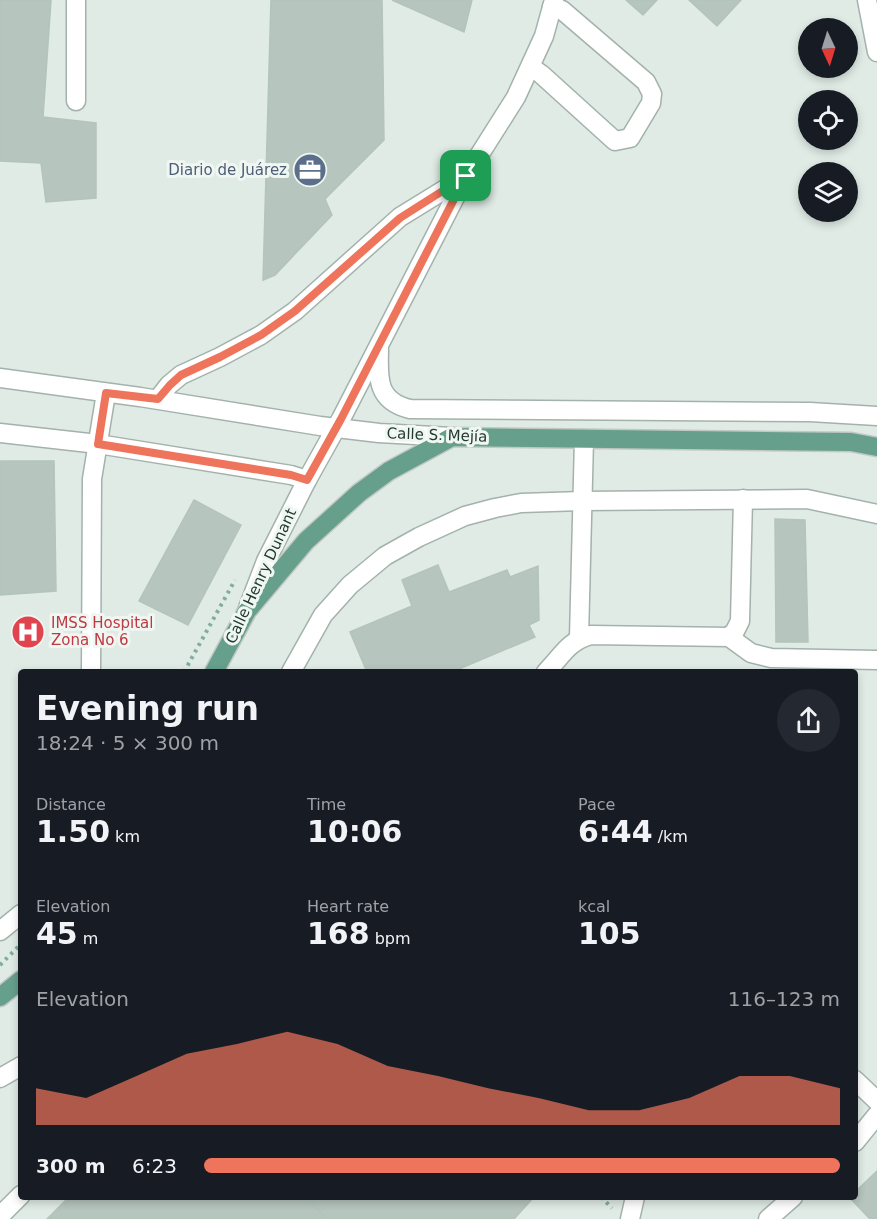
<!DOCTYPE html>
<meta charset="utf-8">
<style>
body{margin:0;font-family:"DejaVu Sans",sans-serif;background:#242831;color:#f1f3f6;height:100vh;display:flex;flex-direction:column;font-size:22px;white-space:nowrap}
*{box-sizing:border-box;margin:0}
p{font-size:20px;color:#9ea1a6}
.icon{flex:none;width:33px;height:33px;fill:none;stroke:currentColor;stroke-width:2;stroke-linecap:round;stroke-linejoin:round}
.map{position:relative;flex:1;overflow:hidden}
.drawer{position:absolute;left:18px;top:669px;width:840px;height:531px;display:flex;flex-direction:column;background:#171b24;border-radius:6px;box-shadow:0 3px 9px #0003}
.drawer>*{flex:none}
.needle{width:39px;rotate:176deg}
.buttons{position:absolute;left:798px;top:18px;display:grid;gap:12px}
.buttons a{display:grid;place-items:center;width:60px;height:60px;border-radius:50%;background:#171b24;box-shadow:0 3px 9px #0003;font-size:30px}
.pin{position:absolute;display:grid;place-items:center;width:51px;height:51px;color:#fff;margin:-26px;border-radius:12px;box-shadow:0 3px 9px #0006}
.round{display:grid;place-items:center;flex:none;width:63px;height:63px;border-radius:32px;background:#242831}
.summary{display:flex;align-items:center;justify-content:space-between;height:102px;padding:0 18px}
h1{font-size:33px;font-weight:600;line-height:45px}
.figures{display:grid;grid-template-columns:repeat(3,1fr);gap:9px;height:102px;padding:6px 18px}
.figures div{display:grid;align-content:center}
.figures b{font-size:30px;font-weight:600}
.figures small{font-size:16px;font-weight:400}
.figures p{font-size:16px}
.chart{height:168px;padding:12px 18px}
.chart p{display:flex;justify-content:space-between}
.chart svg{width:100%;height:108px;margin-top:6px;fill:#ee745b;opacity:.7}
ul{padding:0 18px;list-style:none;font-size:20px}
li{display:grid;grid-template-columns:96px 72px 1fr;align-items:center;height:45px}
li i{height:15px;border-radius:8px;background:#ee745b}
.map>svg:first-child{display:block}
.building{fill:#b6c5be;stroke:#b3c4bb;stroke-width:1.5}
.lines{fill:none;stroke-linecap:round;stroke-linejoin:round}
.minor-casing{stroke:#a3b2ac;stroke-width:21}
.major-casing{stroke:#c1c8c6;stroke-width:21}
.path{stroke:#81ad9c;stroke-width:4;stroke-dasharray:3 4.5;stroke-linecap:butt}
.minor{stroke:#fff;stroke-width:18}
.major{stroke:#669f8c;stroke-width:18}
.route-casing{stroke:#fff;stroke-width:12}
.route{stroke:#ee745b;stroke-width:8}
.labels{text-anchor:middle;stroke-width:6;stroke-linejoin:round;paint-order:stroke}
.service-label{font-size:15px;fill:#4e5e75;stroke:#f0f7f3;text-anchor:end}
.street-label{font-size:15px;fill:#213a32;stroke:#f0f7f3}
.health-label{font-size:15px;fill:#be3a42;stroke:#f0f7f3;text-anchor:start}
</style>
<div class="map">
<svg width="877" height="1219" viewBox="0 0 877 1219">
<rect width="100%" height="100%" fill="#e0ebe5"/>
<!-- building -->
<g class="building">
<path d="M0,0H51L43,117L96,123V198L46,202L41,163L0,161Z"/>
<path d="M271,0H382L384,140L325,199L332,215L275,275L263,280Z"/>
<path d="M392,0H472L464,32Z"/>
<path d="M626,0H657L643,15Z"/>
<path d="M689,0H741L717,26Z"/>
<path d="M0,461H54L56,591L0,595Z"/>
<path d="M194,500L241,525L188,625L139,601Z"/>
<path d="M775,519L805,520L808,642H776Z"/>
<path d="M438,565L449,592L507,570L510,577L538,566L539,620L529,625L535,637L452,672H367L350,632L412,606L402,580Z"/>
<path d="M877,1171V1219H870L849,1197H855V1192Z"/>
<path d="M69,1197H314L310,1201L327,1219H47Z"/>
<path d="M314,1197H534L514,1219H327L310,1201Z"/>
</g>
<g class="lines">
<!-- minor casing -->
<g class="minor-casing">
<g id="minor">
<path d="M867,0L877,52"/>
<path d="M531,67L541,74L615,141L630,138L651,103L652,94L646,82L562,10L552,7"/>
<path d="M76,101V0"/>
<path d="M379,350C378,379 377,401 410,409L810,412L877,416"/>
<path d="M0,378L140,397L320,426L379,433L452,437"/>
<path d="M158,399L169,385L181,375L220,357L261,335L295,311L400,217L465,177"/>
<path d="M0,433L98,444L291,475L307,480"/>
<path d="M248,608L266,561L307,480L341,419L466,176L516,97L544,36L554,0"/>
<path d="M729,637L735,631L740,621L743,499"/>
<path d="M579,638L584,439"/>
<path d="M91,672L92,479L106,393"/>
<path d="M291,672L323,615L350,585L385,556L419,537L465,516L495,508L521,503L582,501L807,499L877,514"/>
<path d="M546,672C562,656 568,641 591,635L729,637L751,653L771,658L877,660"/>
<path d="M0,931L21,914"/>
<path d="M0,1078L21,1066"/>
<path d="M855,1080L877,1101"/>
<path d="M855,1142L877,1115"/>
<path d="M0,1216L21,1195"/>
<path d="M630,1219L635,1197"/>
<path d="M768,1219L793,1197"/>
</g>
</g>
<!-- major casing -->
<g class="major-casing">
<g id="major">
<path d="M214,672L247,611L306,541L359,493L389,471L452,437L851,442L877,447"/>
<path d="M0,997L21,980"/>
</g>
</g>
<!-- path -->
<g class="path">
<path d="M184,672L235,580"/>
<path d="M0,965L21,944"/>
<path d="M601,1197L612,1208"/>
</g>
<!-- minor -->
<use href="#minor" class="minor"/>
<!-- major -->
<use href="#major" class="major"/>
</g>
<g class="lines">
<!-- route casing -->
<g class="route-casing">
<path id="route" d="M466,176L341,419L307,480L291,475L98,444L106,393L158,399L170,385L181,375L220,357L261,335L295,311L400,218Z"/>
</g>
<!-- route -->
<use href="#route" class="route"/>
</g>
<!-- icons -->
<defs>
<g id="office-disc" transform="scale(1.725)"><circle r="9.5" fill="#5c6f8a" stroke="#f0f7f3"/><path d="M-6-3h4V-5.5h4V-3h4V5H-6ZM-1-4.5V-3h2v-1.5ZM-6 0V1H6V0Z" fill="#fff"/></g>
<g id="hospital-disc" transform="scale(1.725)"><circle r="9.5" fill="#e0444e" stroke="#f0f7f3"/><path d="M-5-5h3v3.5h4V-5h3V5h-3V1.5h-4V5h-3Z" fill="#fff"/></g>
</defs>
<g fill-rule="evenodd">
<use href="#office-disc" x="310" y="170"/>
<use href="#hospital-disc" x="28" y="632"/>
</g>
<g class="labels">
<!-- service labels -->
<g class="service-label">
<text x="287" y="175">Diario de Juárez</text>
</g>
<!-- street labels -->
<g class="street-label">
<text transform="translate(437 435) rotate(2)" y="5">Calle S. Mejía</text>
<text transform="translate(261 576) rotate(-65)" y="5">Calle Henry Dunant</text>
</g>
<!-- health labels -->
<g class="health-label">
<text x="51" y="628">IMSS Hospital<tspan x="51" dy="17">Zona No 6</tspan></text>
</g>
</g>
</svg>
<div class="buttons">
<a><svg class="needle" viewBox="-14 -14 28 28"><path d="M0-13l5 13h-10z" fill="#e53935"/><path d="M0 13l5-13h-10z" fill="#9ea1a6"/></svg></a>
<a><svg class="icon" aria-label="locate" viewBox="0 0 24 24"><circle cx="12" cy="12" r="6"/><path d="M12 2v4M12 18v4M2 12h4M18 12h4"/></svg></a>
<a><svg class="icon" aria-label="layers" viewBox="0 0 24 24"><path d="M12 4l9 5-9 5-9-5zM3 14l9 5 9-5"/></svg></a>
</div>
<div class="pin" style="left:466px;top:176px;background:#1e9e55"><svg class="icon" aria-label="arrive" viewBox="0 0 24 24"><path d="M6 21V4h12l-3 4 3 4H6"/></svg></div>
<section class="drawer">
<div class="summary"><div><h1>Evening run</h1><p>18:24 · 5 × 300 m</p></div><a class="round"><svg class="icon" aria-label="share" viewBox="0 0 24 24"><path d="M12 15V3M7 8l5-5 5 5M5 13v7h14v-7"/></svg></a></div>
<div class="figures">
<div><p>Distance</p><b>1.50<small> km</small></b></div>
<div><p>Time</p><b>10:06</b></div>
<div><p>Pace</p><b>6:44<small> /km</small></b></div>
</div>
<div class="figures">
<div><p>Elevation</p><b>45<small> m</small></b></div>
<div><p>Heart rate</p><b>168<small> bpm</small></b></div>
<div><p>kcal</p><b>105</b></div>
</div>
<div class="chart"><p><span>Elevation</span>116–123 m</p>
<svg viewBox="0 0 160 44" preserveAspectRatio="none"><path d="M0 44V29L10 33L20 24L30 15L40 11L50 6L60 11L70 20L80 24L90 29L100 33L110 38L120 38L130 33L140 24L150 24L160 29V44z"/></svg>
</div>
<ul>
<li><b>300 m</b>6:23<i style="width:100%"></i></li>
</ul>
</section>
</div>
